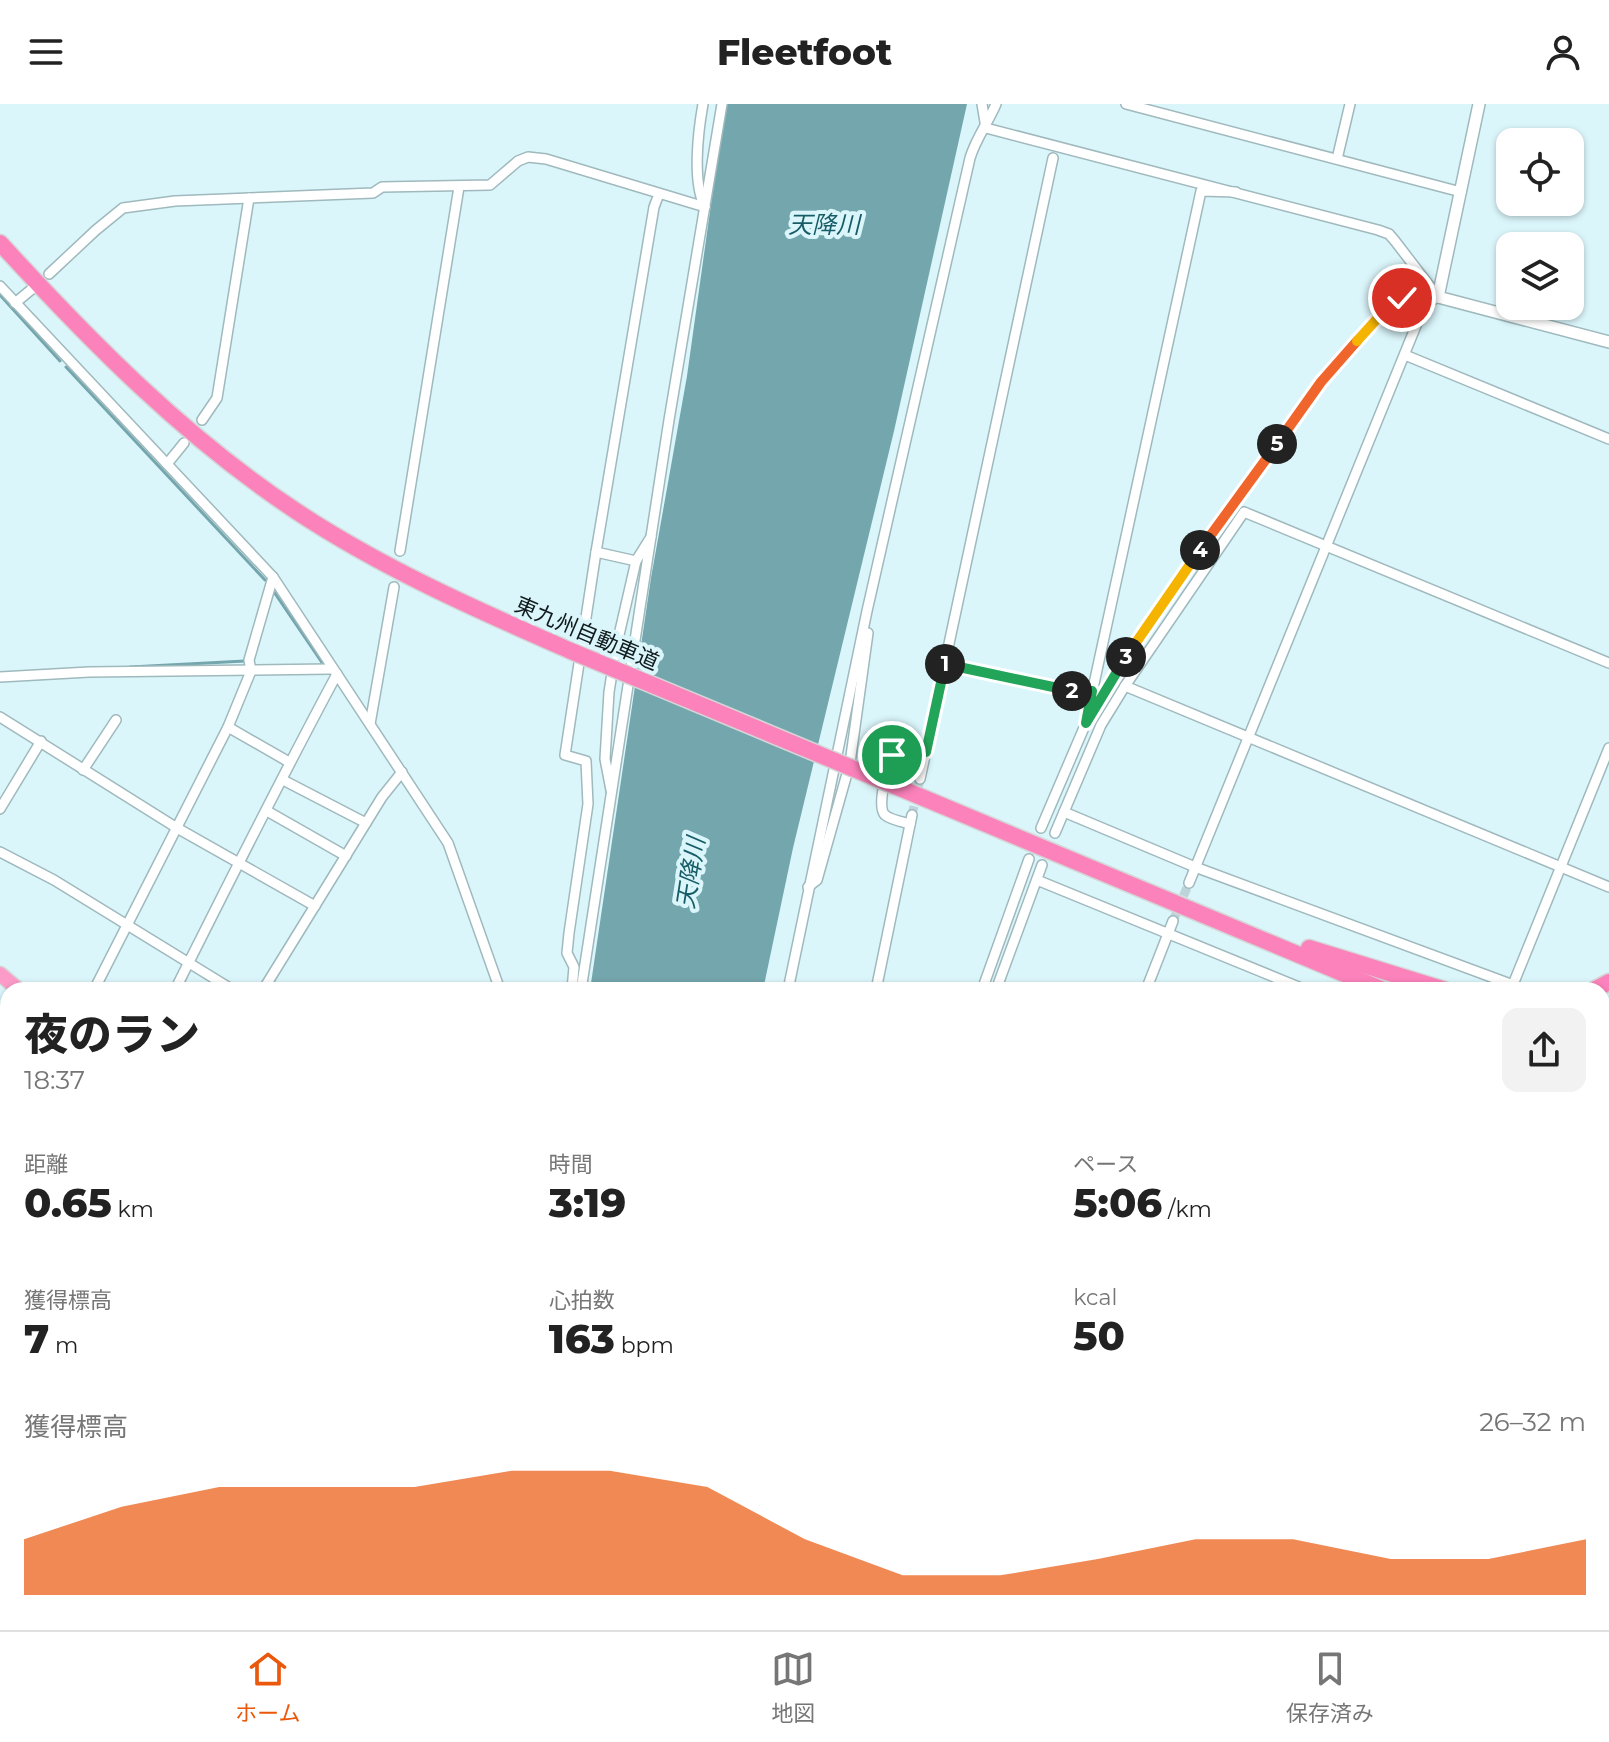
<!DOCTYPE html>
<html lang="ja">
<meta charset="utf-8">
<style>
body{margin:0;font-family:Montserrat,"Noto Sans JP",sans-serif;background:#f2f2f2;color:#222;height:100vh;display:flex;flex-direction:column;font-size:30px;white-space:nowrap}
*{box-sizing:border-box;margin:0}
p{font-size:26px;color:#767676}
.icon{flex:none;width:44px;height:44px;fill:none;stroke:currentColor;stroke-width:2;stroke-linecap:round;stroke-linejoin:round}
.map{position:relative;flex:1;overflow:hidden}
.sheet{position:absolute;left:0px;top:878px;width:1610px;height:648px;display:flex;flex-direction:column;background:#fff;border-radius:24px 24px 0 0;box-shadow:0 2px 6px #0004}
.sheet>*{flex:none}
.buttons{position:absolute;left:1496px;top:24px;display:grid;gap:16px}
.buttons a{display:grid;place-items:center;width:88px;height:88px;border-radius:16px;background:#fff;box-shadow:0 2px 6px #0004;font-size:40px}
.pin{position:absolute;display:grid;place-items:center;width:68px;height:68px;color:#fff;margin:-34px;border:4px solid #fff;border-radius:50%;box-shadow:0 2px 8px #0007}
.km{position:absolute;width:40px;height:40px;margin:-20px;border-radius:50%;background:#222;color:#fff;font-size:22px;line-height:40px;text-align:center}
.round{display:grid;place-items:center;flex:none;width:84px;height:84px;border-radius:16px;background:#f2f2f2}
.overview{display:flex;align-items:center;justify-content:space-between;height:136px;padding:0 24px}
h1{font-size:44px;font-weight:800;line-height:60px}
.stats{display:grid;grid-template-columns:repeat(3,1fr);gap:12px;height:136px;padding:8px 24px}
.stats div{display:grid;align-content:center}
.stats b{font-size:40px;font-weight:800}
.stats small{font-size:22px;font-weight:400}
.stats p{font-size:22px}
.chart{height:224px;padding:16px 24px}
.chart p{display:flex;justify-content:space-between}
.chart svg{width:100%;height:144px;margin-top:8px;fill:#ea580c;opacity:.7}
header{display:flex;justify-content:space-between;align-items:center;height:104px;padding:0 24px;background:#fff;font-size:36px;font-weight:800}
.tab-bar{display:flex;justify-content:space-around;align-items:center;height:112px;border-top:2px solid #e0e0e0;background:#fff;font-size:22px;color:#767676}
.tab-bar a{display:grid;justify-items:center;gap:4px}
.tab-bar .active{color:#ea580c}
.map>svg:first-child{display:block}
.green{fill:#acd9e1}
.water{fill:#74a6ae}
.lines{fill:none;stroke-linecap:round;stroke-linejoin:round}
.stream{stroke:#74a6ae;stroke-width:3}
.minor-tunnel{stroke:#bdd5da;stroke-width:9;stroke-dasharray:9 4.5;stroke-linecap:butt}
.minor-casing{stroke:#9fb9bd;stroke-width:12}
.tertiary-casing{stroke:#9fb9bd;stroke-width:14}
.trunk-casing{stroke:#d4d6d6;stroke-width:17}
.motorway-casing{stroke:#d4d6d6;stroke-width:19}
.minor{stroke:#fff;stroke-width:9}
.tertiary{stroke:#fff;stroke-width:11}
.trunk{stroke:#fc9bc8;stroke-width:14}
.motorway{stroke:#fc82bb;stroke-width:16}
.motorway-bridge-casing{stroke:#d4d6d6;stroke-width:19;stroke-linecap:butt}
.motorway-bridge{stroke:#fc82bb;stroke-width:16}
.split-1-casing{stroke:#fff;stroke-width:16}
.split-2-casing{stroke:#fff;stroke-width:16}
.split-3-casing{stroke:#fff;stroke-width:16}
.split-4-casing{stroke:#fff;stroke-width:16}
.split-5-casing{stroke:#fff;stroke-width:16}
.split-6-casing{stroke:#fff;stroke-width:16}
.split-7-casing{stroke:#fff;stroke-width:16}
.split-1{stroke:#22a559;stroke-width:10}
.split-2{stroke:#22a559;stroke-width:10}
.split-3{stroke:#22a559;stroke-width:10}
.split-4{stroke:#f5b400;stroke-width:10}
.split-5{stroke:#f0652b;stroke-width:10}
.split-6{stroke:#f0652b;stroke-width:10}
.split-7{stroke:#f5b400;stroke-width:10}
.labels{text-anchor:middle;stroke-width:8;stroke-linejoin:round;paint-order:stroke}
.street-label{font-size:22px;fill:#111b1d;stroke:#dbf6fb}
.water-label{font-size:24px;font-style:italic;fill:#185c67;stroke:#dbf6fb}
</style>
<header><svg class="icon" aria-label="menu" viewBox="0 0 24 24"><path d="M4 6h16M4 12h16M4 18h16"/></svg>Fleetfoot<svg class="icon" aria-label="person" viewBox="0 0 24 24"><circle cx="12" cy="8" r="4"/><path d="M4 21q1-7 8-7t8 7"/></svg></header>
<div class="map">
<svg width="1609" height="1526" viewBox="0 0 1609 1526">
<rect width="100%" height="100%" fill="#dbf6fb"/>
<!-- green -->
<path class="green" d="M683,1518H716L717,1526H680Z"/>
<!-- water -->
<g class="water">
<path d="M725,0H967L894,327L793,744L763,886H590L651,474L687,272Z"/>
<path d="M558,1518H662L659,1526H556Z"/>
</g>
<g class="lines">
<!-- stream -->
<g class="stream">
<path d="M0,191L60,257"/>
<path d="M66,263L265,476"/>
<path d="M274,488L325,563"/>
<path d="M130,563L245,557"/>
</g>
<!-- minor-tunnel -->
<g class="minor-tunnel">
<path d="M912,711L920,675"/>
<path d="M1173,817L1189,779"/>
</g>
<!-- minor casing -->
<g class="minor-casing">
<g id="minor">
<path d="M703,0C698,28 692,78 705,103"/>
<path d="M982,0L986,24"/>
<path d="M1126,0L1461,88"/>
<path d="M986,24L1378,126L1389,130L1395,137L1438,193"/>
<path d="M1337,55L1350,0"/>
<path d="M49,170L96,126L123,104L175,97L373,89L382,83L490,81L518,57L528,53L546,55L705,103"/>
<path d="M0,182L273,473L448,739L500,886"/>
<path d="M15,199L32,185"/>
<path d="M1405,251L1609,335"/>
<path d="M202,316L217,294L249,94"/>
<path d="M167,360L184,339"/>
<path d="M400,447L459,83"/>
<path d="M596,448L636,457"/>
<path d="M945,559L1074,587H1092"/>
<path d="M0,573L89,568L331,565"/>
<path d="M1125,582L1609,783"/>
<path d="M1087,612L1201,87L1236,88"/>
<path d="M0,613L177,724L315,802"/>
<path d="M370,620L394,483"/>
<path d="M228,623L289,658"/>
<path d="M83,666L116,616"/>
<path d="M920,675L1053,54"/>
<path d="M283,676L366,719"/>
<path d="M611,686L605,655L609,588L616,544L636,457L651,433"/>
<path d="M0,705L41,637"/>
<path d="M267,707L346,752"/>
<path d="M1064,708L1195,763L1513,881"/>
<path d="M910,720C903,718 891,716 885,711C875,702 890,654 896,643L908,641L926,648"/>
<path d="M1041,724L1086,619L1106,584L1165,494L1321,278L1386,205L1411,191L1424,189L1438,193"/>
<path d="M1055,729L1101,621L1125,582L1244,408L1609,559"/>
<path d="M0,748L54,776L233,886"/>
<path d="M1037,776L1306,886"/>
<path d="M1189,779L1422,207L1427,199L1438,193"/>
<path d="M808,783L817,776L850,659L868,529"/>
<path d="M1512,883L1609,644"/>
<path d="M94,886L228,623L251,567L249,556L273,473"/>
<path d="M175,886C228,780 281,674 337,570"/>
<path d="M263,886L382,693L402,668"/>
<path d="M572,886L574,863L567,849L569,829L588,700L586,657L565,651L596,448L654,103L659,90"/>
<path d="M581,886L669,316L722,0"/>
<path d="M788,886L867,507L970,54C976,34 988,19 996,0"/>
<path d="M876,886L912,711"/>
<path d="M982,886L1029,755"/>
<path d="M996,886L1042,761"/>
<path d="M1146,886L1173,817"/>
<path d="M0,958L8,960"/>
<path d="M1602,1023L1609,1029"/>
<path d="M0,1107L8,1109"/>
<path d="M1602,1221L1609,1201"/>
<path d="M0,1294L8,1266"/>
<path d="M1602,1368L1609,1373"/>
<path d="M0,1414L8,1416"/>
<path d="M1602,1454L1609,1457"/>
<path d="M386,1518L395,1521"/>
<path d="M946,1518L967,1526"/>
<path d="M1510,1518L1520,1526"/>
<path d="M1139,1523L1141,1518"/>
<path d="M242,1526L244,1518"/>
<path d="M472,1526V1518"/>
<path d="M835,1526L836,1518"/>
<path d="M928,1526L930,1518"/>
<path d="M1412,1526L1414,1518"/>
</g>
</g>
<!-- tertiary casing -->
<g class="tertiary-casing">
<g id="tertiary">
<path d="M1479,0L1438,193L1609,238"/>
<path d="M736,1518V1526"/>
</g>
</g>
<!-- trunk casing -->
<g class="trunk-casing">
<g id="trunk">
<path d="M0,870L19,886"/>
<path d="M1219,1518L1239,1526"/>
</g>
</g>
<!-- motorway casing -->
<g class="motorway-casing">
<g id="motorway">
<path d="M0,139C90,237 184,333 296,407C382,464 477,506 571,547"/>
<path d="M895,682L1383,886"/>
<path d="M1309,844L1445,886"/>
<path d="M1594,886L1609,878"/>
<path d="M1602,961L1609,964"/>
<path d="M1602,973L1609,976"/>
<path d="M1602,1004L1609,1010"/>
<path d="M1602,1274L1609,1252"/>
<path d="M1602,1314L1609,1287"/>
<path d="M1602,1326L1609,1344"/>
</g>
</g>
<!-- minor -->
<use href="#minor" class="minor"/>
<!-- tertiary -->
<use href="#tertiary" class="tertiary"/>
<!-- trunk -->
<use href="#trunk" class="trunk"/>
<!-- motorway -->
<use href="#motorway" class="motorway"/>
<!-- motorway-bridge casing -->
<g class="motorway-bridge-casing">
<path id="motorway-bridge" d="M571,547L895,682"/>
</g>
<!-- motorway-bridge -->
<use href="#motorway-bridge" class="motorway-bridge"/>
</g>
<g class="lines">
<!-- split-1 casing -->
<g class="split-1-casing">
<path id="split-1" d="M892,651C901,636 911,642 926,648L945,560"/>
</g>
<!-- split-2 casing -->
<g class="split-2-casing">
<path id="split-2" d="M945,560L1072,587"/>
</g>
<!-- split-3 casing -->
<g class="split-3-casing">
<path id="split-3" d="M1072,587H1092L1086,619L1126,553"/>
</g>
<!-- split-4 casing -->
<g class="split-4-casing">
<path id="split-4" d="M1126,553L1200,446"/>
</g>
<!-- split-5 casing -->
<g class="split-5-casing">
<path id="split-5" d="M1200,446L1277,340"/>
</g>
<!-- split-6 casing -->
<g class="split-6-casing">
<path id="split-6" d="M1277,340L1321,278L1357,237"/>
</g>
<!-- split-7 casing -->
<g class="split-7-casing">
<path id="split-7" d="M1357,237L1386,205L1402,194"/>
</g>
<!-- split-1 -->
<use href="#split-1" class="split-1"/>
<!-- split-2 -->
<use href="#split-2" class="split-2"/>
<!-- split-3 -->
<use href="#split-3" class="split-3"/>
<!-- split-4 -->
<use href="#split-4" class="split-4"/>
<!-- split-5 -->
<use href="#split-5" class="split-5"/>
<!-- split-6 -->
<use href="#split-6" class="split-6"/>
<!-- split-7 -->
<use href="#split-7" class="split-7"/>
</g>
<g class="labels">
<!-- street labels -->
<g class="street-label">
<text transform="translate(587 529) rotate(23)" y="8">東九州自動車道</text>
</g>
<!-- water labels -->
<g class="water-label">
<text x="824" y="129">天降川</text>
<text transform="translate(691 769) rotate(-81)" y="8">天降川</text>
</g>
</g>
</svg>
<div class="buttons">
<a><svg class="icon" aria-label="locate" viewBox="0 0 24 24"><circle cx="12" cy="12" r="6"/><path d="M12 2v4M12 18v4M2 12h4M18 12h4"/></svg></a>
<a><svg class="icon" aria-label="layers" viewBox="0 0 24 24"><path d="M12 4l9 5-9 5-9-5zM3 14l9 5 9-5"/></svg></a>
</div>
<div class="pin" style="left:892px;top:651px;background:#1e9e55"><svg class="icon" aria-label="arrive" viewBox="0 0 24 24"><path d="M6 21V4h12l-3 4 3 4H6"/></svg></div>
<div class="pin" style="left:1402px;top:194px;background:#d93025"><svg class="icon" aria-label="check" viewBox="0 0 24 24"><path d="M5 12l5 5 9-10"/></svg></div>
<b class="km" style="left:945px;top:560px">1</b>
<b class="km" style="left:1072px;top:587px">2</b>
<b class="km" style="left:1126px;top:553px">3</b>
<b class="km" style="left:1200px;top:446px">4</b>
<b class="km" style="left:1277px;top:340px">5</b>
<section class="sheet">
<div class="overview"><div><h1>夜のラン</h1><p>18:37</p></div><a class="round"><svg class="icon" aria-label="share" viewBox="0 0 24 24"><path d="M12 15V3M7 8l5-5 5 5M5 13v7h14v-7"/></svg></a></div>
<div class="stats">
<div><p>距離</p><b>0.65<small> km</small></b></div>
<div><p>時間</p><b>3:19</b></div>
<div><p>ペース</p><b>5:06<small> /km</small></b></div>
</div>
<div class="stats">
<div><p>獲得標高</p><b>7<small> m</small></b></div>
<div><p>心拍数</p><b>163<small> bpm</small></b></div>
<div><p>kcal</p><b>50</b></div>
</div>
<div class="chart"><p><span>獲得標高</span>26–32 m</p>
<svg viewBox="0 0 160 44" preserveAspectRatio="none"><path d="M0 44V27L10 17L20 11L30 11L40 11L50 6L60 6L70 11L80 27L90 38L100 38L110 33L120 27L130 27L140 33L150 33L160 27V44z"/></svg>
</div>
</section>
</div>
<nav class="tab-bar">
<a class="active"><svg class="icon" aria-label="home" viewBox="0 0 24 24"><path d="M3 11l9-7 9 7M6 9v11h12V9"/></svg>ホーム</a>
<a><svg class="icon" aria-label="map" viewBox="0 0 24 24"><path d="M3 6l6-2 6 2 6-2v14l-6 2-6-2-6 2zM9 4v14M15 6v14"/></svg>地図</a>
<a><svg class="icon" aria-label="saved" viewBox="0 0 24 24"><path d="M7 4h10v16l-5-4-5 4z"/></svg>保存済み</a>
</nav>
